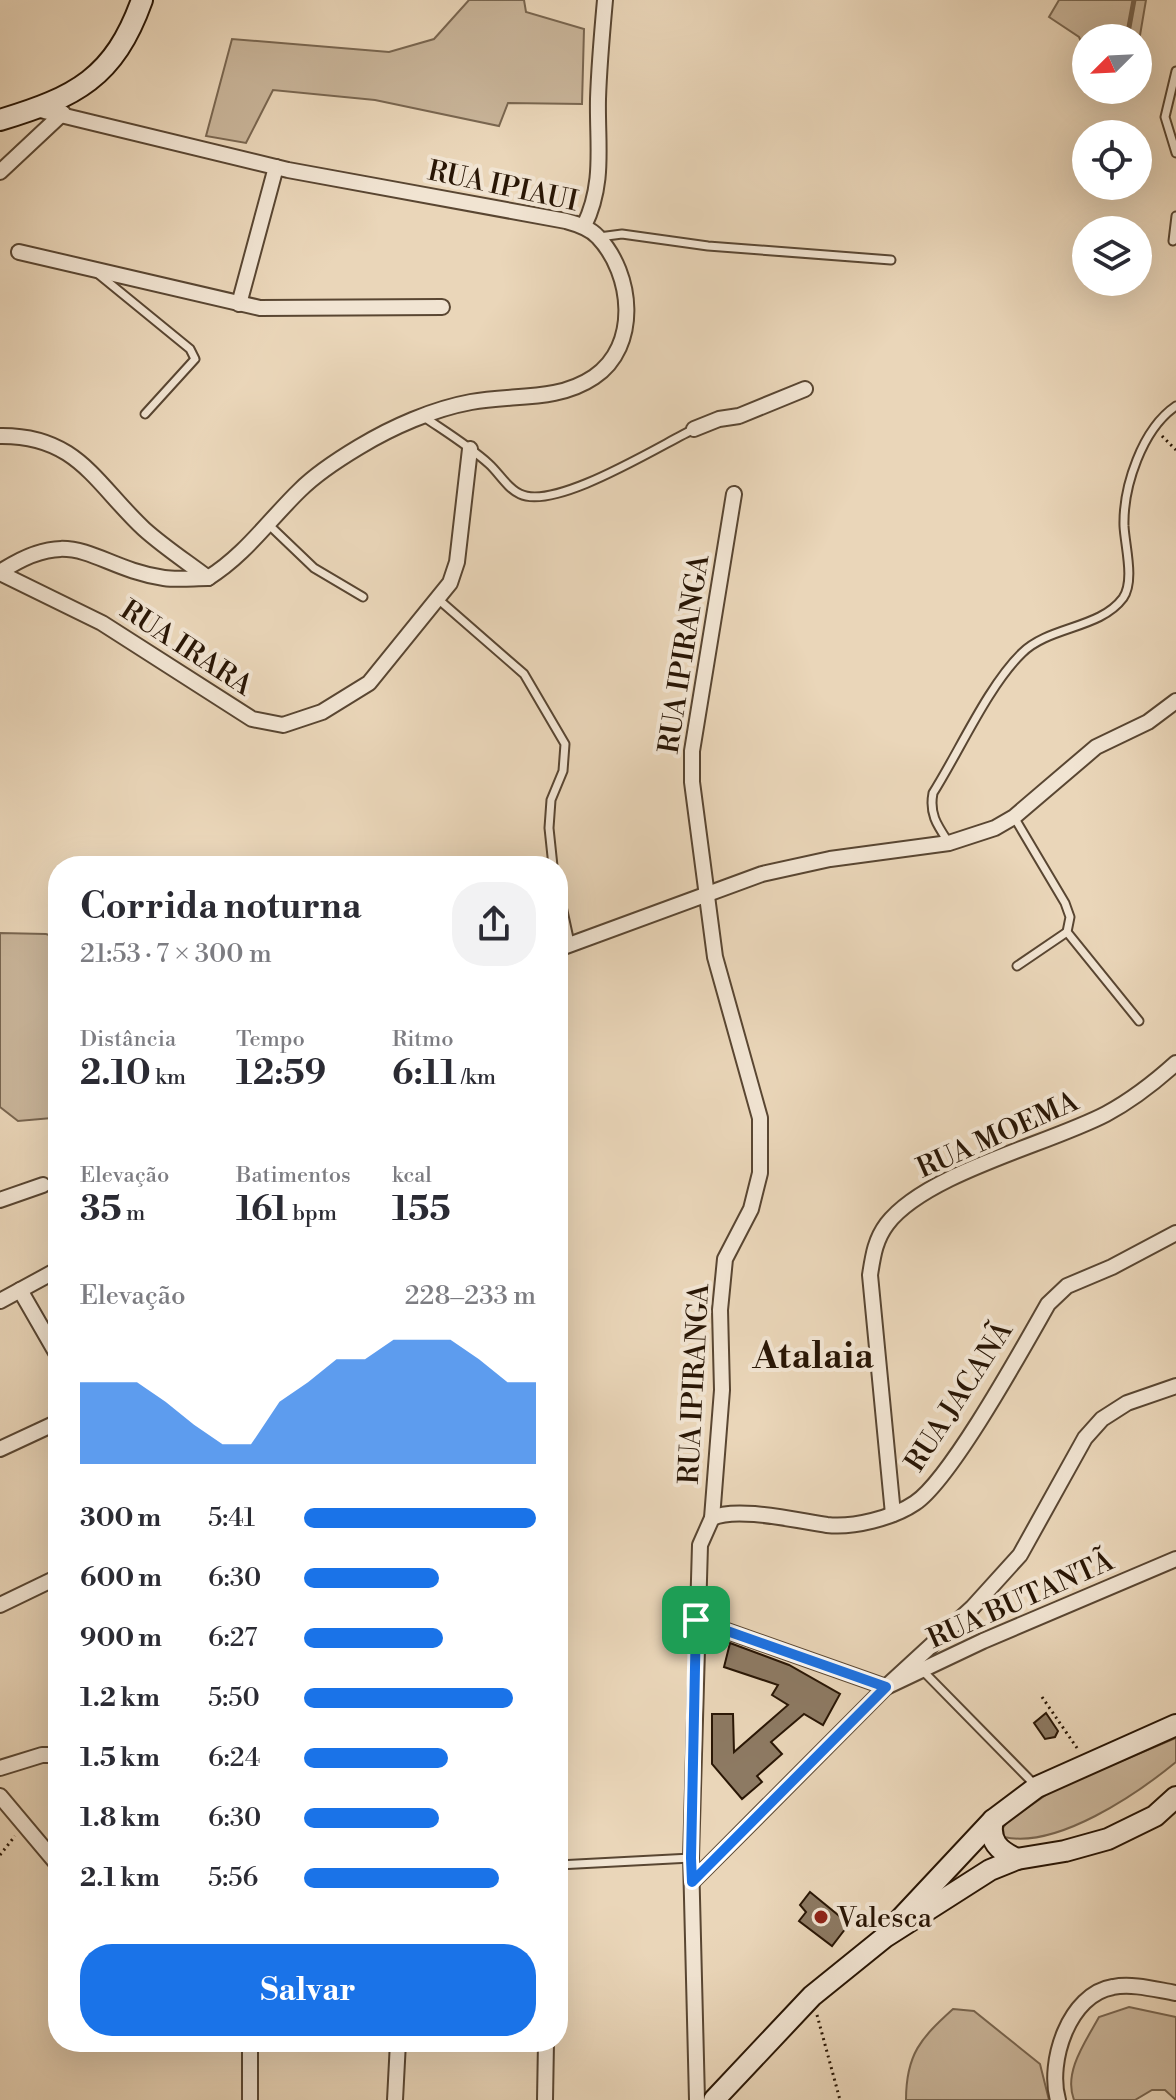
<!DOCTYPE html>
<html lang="pt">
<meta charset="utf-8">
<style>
body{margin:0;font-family:"Libre Bodoni",serif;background:#f2f2f3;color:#2b2b33;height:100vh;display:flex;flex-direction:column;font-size:30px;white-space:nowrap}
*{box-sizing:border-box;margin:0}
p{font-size:26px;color:#7c7c81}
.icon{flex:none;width:44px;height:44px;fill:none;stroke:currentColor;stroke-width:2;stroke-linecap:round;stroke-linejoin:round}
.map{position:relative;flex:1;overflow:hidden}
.drawer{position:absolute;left:48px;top:856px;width:520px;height:1196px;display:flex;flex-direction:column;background:#fff;border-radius:32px;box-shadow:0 8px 32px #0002}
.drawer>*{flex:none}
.needle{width:52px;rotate:246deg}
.buttons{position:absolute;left:1072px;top:24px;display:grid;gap:16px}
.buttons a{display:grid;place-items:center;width:80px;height:80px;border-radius:50%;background:#fff;box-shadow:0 8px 32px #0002;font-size:40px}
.pin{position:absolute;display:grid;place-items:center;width:68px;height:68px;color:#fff;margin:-34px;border-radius:16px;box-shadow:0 4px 12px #0006}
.round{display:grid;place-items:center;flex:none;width:84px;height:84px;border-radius:32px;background:#f2f2f3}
.overview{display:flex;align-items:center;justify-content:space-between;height:136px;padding:0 32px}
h1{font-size:36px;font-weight:800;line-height:60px}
.figures{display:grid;grid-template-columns:repeat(3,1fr);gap:12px;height:136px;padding:8px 32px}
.figures div{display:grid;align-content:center}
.figures b{font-size:34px;font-weight:800}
.figures small{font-size:22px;font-weight:400}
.figures p{font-size:22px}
.chart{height:224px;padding:16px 32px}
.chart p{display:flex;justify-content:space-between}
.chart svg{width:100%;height:144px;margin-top:8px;fill:#1a73e8;opacity:.7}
.button{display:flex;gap:16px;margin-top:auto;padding:16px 32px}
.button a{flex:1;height:92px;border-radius:32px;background:#1a73e8;color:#fff;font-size:32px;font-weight:800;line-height:92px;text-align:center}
ul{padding:0 32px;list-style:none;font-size:26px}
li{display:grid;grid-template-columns:128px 96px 1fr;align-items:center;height:60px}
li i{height:20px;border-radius:10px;background:#1a73e8}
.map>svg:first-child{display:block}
.green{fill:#c9b59a;stroke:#796650;stroke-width:2}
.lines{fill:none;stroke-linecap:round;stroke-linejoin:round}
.stream{stroke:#75624c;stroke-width:5}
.building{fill:#8d7a63;stroke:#291605;stroke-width:2}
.lane-casing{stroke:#594632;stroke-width:11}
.street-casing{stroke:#594632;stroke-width:18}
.secondary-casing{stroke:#291605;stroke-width:24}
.path{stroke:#291605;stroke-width:3;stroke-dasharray:2 4;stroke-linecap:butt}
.lane{stroke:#f1e4d2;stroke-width:7}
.street{stroke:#f1e4d2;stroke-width:14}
.secondary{stroke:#f1e4d2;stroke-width:20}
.route-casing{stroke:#fff;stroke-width:16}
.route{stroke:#1a73e8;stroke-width:10}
.poi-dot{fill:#8f2418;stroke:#f1e4d2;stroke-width:3}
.labels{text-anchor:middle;stroke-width:8;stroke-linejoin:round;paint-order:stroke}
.street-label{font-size:28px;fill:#291605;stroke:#f1e4d2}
.poi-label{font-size:28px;fill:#291605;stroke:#f1e4d2;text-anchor:start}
.district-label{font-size:36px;font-weight:bold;fill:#291605;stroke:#f1e4d2}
</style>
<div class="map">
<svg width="1176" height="2100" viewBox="0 0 1176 2100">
<rect width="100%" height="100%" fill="#ead6b9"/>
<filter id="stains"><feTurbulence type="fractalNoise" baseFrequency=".0025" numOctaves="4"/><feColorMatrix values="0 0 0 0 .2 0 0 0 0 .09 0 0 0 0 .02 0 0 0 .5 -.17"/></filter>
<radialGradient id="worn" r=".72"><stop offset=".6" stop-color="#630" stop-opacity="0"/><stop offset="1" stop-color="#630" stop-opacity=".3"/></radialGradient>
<!-- green -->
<g class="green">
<path d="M469,0H524L526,12L584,29L582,104L508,103L499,126L375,100L273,90L246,143L206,136L232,39L389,52L434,39Z"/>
<path d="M1059,0H1146L1138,47V38H1086V53L1079,37L1049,17Z"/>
<path d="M0,933L46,934L58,938V1121L52,1118L18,1121L0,1107Z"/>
<path d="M1176,1738V1762C1137,1794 1057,1849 1004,1837L1003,1828L1007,1822L1053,1790Z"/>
<path d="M1129,2007L1176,2017V2100L1165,2090H1152L1135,2100H1074C1063,2072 1086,2041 1099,2017Z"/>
<path d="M953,2009L974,2011L1040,2064L1049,2100H906C906,2054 921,2038 953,2009Z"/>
</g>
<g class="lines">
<!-- stream -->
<path class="stream" d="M1127,38L1134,0"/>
</g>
<!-- building -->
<g class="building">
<path d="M730,1643L789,1665L840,1694L823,1725L804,1714L771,1742L782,1754L757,1776L762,1782L742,1799L712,1764V1714H733L734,1752L788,1705L772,1695L778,1685L724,1667Z"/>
<path d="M1046,1713L1058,1731L1055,1737L1045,1739L1034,1723Z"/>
<path d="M810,1892L849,1924L832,1946L799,1921L806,1912L800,1905Z"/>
</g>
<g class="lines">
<!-- lane casing -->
<g class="lane-casing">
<g id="lane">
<path d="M1176,71L1165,117L1176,153"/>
<path d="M599,237L622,234L708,246L891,260"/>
<path d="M1173,241L1176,216"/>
<path d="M97,273L190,349L195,359L145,414"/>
<path d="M424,417C446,432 469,446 489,464C499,473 507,488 520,494C555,511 657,447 694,429"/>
<path d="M268,524L314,568L363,597"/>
<path d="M438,599L524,674L565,744L563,771L551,800L549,828L553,866"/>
<path d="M1014,817L1065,903L1070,917L1067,932L1139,1021"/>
<path d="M949,843C937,825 929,814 933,793C959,752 988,686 1022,653C1049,626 1100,629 1123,598C1135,581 1125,546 1124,526C1123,487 1142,429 1176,406"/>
<path d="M558,888L570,943"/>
<path d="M1017,966L1067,932"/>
<path d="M922,1670L1035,1785"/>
<path d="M558,1865L691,1858"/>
</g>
</g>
<!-- street casing -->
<g class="street-casing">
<g id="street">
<path d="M36,109L288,170L566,221C577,224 590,228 598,237C633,274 640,346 594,377C557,402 513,394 471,402C433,409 392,427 359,447C339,459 316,474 300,490C269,520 245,555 208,578"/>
<path d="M0,172L63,113"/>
<path d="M584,226C605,183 597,145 598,99C599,66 602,33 605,0"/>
<path d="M19,252L260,308L442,307"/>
<path d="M239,304L276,167"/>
<path d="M694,429L719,419L739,416L805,389"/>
<path d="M0,436C77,435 95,483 144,529C164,547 187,562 208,578"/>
<path d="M0,572C76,522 92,567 164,578C178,580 194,578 208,578"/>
<path d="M0,573L102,623L252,719L283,725L322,712L369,683L450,583L457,562L470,449"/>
<path d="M558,949L762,874L830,859L949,843L995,828L1014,817L1096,747L1148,722L1176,701"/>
<path d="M0,1200L43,1185"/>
<path d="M20,1290L58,1356"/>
<path d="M0,1301L57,1270"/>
<path d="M0,1449L58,1422"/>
<path d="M893,1514L870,1275C873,1256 875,1240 887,1224C926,1173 1049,1144 1106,1114C1132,1100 1155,1082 1176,1063"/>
<path d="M712,1518C737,1506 798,1521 827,1525C853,1528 893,1518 915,1503C951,1479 1024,1346 1048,1304L1067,1286L1112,1267L1176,1233"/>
<path d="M0,1605L58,1577"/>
<path d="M696,1620L886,1687L983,1641L1176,1559"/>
<path d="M0,1768L42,1755H58"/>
<path d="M0,1796L58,1865"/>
<path d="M692,1882L886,1687L972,1608L1020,1555L1085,1438L1102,1419L1127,1403L1176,1386"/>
<path d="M250,2100V2042"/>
<path d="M395,2100L398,2042"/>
<path d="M545,2100L546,2042"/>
<path d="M697,2100L691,1858L700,1545L712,1518L722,1390L720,1310L725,1259L751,1209L760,1173V1118L715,957L692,782V751L734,494"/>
<path d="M1058,2100C1047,2062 1069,1994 1113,1987C1133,1983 1157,1990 1176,1993"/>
</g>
</g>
<!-- secondary casing -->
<g class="secondary-casing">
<g id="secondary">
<path d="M0,120C76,97 114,78 142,0"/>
<path d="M993,1820C988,1841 999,1851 1017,1859"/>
<path d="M891,1929L993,1820L1037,1787L1176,1725"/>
<path d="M714,2100L812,1996L885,1937L990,1870L1017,1859L1065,1851L1108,1839L1155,1816L1176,1797"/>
</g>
</g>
<!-- path -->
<g class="path">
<path d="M1162,436L1176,450"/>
<path d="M1042,1697L1077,1748"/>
<path d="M0,1855L15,1836"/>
<path d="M817,2015L840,2100"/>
</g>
<!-- lane -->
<use href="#lane" class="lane"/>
<!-- street -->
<use href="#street" class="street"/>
<!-- secondary -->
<use href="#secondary" class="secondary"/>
</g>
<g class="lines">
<!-- route casing -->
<g class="route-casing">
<path id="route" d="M696,1620L886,1687L692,1882L691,1858Z"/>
</g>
<!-- route -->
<use href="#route" class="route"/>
</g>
<!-- markers -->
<circle class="poi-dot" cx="821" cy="1917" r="8"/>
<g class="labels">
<!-- street labels -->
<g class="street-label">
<text transform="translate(503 185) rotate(12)" y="10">RUA IPIAUI</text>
<text transform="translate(187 647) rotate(33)" y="10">RUA IRARA</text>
<text transform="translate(683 654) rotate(-81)" y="10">RUA IPIRANGA</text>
<text transform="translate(997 1134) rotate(-24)" y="10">RUA MOEMA</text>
<text transform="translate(693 1384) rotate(-87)" y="10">RUA IPIRANGA</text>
<text transform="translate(958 1396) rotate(-57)" y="10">RUA JACANÃ</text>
<text transform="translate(1020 1599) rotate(-24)" y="10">RUA BUTANTÃ</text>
</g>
<!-- poi labels -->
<g class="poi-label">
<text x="837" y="1927">Valesca</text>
</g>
<!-- district labels -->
<g class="district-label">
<text x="813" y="1368">Atalaia</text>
</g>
</g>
<rect width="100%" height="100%" filter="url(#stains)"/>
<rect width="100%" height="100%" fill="url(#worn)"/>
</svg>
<div class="buttons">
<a><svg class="needle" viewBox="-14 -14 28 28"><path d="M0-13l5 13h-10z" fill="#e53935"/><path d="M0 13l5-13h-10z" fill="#7c7c81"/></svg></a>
<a><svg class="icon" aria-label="locate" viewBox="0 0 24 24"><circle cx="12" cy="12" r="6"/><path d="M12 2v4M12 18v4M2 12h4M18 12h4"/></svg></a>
<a><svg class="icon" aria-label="layers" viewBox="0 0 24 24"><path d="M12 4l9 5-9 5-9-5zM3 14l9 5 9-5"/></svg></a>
</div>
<div class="pin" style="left:696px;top:1620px;background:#1e9e55"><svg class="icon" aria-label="arrive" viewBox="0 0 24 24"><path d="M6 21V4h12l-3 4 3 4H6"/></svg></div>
<section class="drawer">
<div class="overview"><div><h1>Corrida noturna</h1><p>21:53 · 7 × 300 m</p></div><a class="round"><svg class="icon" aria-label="share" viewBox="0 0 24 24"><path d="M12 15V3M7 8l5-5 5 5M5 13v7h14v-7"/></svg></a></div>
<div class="figures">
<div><p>Distância</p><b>2.10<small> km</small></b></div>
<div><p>Tempo</p><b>12:59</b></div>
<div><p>Ritmo</p><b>6:11<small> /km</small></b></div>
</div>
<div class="figures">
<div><p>Elevação</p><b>35<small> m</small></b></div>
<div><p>Batimentos</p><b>161<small> bpm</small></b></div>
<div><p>kcal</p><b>155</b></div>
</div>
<div class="chart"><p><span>Elevação</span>228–233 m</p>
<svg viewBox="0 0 160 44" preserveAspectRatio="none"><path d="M0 44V19L10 19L20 19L30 25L40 32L50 38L60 38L70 25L80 19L90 12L100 12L110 6L120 6L130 6L140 12L150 19L160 19V44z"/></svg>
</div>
<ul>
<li><b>300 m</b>5:41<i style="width:100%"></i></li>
<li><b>600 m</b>6:30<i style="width:58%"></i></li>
<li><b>900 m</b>6:27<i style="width:60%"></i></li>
<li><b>1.2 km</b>5:50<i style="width:90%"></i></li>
<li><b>1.5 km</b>6:24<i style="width:62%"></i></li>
<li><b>1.8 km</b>6:30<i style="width:58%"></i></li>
<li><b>2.1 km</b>5:56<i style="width:84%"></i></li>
</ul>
<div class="button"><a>Salvar</a></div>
</section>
</div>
